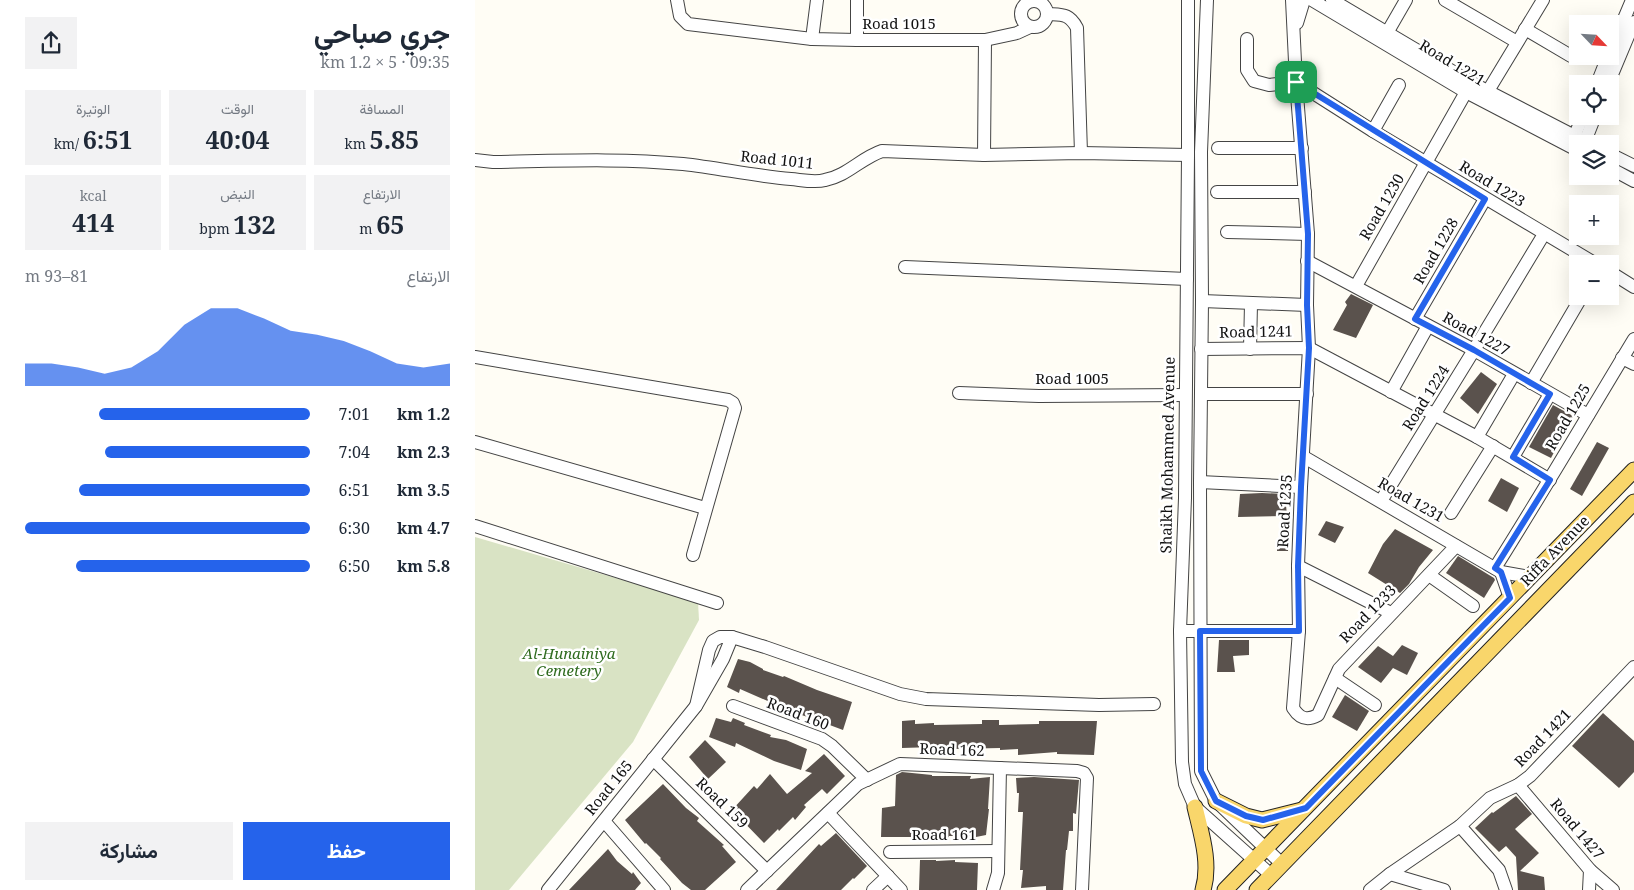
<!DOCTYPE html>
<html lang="ar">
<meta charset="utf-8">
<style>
body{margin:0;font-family:"Noto Serif",Vazirmatn,serif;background:#f2f2f3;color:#1f2937;direction:rtl;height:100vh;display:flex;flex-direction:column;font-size:19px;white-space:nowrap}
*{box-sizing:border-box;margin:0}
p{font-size:16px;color:#747a83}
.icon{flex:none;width:28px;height:28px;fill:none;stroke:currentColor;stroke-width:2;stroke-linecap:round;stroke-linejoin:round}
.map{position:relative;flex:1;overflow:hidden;direction:ltr}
.drawer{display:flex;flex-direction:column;background:#fff;width:475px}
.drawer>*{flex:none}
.needle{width:32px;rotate:115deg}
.fabs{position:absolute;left:1094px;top:15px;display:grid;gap:10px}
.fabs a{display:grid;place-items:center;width:50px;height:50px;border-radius:0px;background:#fff;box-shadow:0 5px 20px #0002;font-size:25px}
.pin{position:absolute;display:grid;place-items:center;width:42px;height:42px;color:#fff;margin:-21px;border-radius:10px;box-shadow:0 2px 8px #0006}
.round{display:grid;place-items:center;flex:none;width:52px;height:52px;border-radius:0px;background:#f2f2f3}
.summary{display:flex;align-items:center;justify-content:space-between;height:85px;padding:0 25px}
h1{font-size:28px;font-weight:700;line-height:38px}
.figures{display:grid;grid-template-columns:repeat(3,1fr);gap:8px;height:85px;padding:5px 25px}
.figures div{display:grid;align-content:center;border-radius:0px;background:#f2f2f3;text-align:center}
.figures b{font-size:25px;font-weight:700}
.figures small{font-size:14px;font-weight:400}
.figures p{font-size:14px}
.chart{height:140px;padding:10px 25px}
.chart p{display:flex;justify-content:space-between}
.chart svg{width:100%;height:90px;margin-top:5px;fill:#2563eb;opacity:.7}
.button{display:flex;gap:10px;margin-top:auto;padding:10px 25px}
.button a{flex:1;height:58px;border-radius:0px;background:#2563eb;color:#fff;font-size:20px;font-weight:700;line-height:58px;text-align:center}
.button a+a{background:#f2f2f3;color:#1f2937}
ul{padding:0 25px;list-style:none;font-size:16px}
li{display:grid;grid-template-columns:80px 60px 1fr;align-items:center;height:38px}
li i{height:12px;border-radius:6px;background:#2563eb}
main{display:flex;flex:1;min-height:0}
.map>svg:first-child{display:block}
.cemetery{fill:#d9e3c4}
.building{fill:#5a524d}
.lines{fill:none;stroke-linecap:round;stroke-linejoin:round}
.minor-casing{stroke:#444;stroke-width:14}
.major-casing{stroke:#222;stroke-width:17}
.minor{stroke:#fff;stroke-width:12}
.major{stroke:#f9d66b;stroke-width:15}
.route-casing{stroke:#fff;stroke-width:10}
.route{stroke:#2563eb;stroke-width:6}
.labels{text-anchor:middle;stroke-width:5;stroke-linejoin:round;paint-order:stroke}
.street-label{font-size:15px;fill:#111;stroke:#fff}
.park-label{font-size:15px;font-style:italic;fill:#2f6b1f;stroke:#fff}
</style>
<main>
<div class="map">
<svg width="1159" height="890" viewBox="0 0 1159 890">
<rect width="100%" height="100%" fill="#fffdf5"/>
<!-- cemetery -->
<path class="cemetery" d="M0,537L223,602L224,620L158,742L34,890H0Z"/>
<!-- building -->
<g class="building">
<path d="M876,294L898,305L881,338L858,330L872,305L870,302Z"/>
<path d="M1006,372L1022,384L1003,414L985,398Z"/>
<path d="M1078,405L1098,416L1076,458L1054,447Z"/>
<path d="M1122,442L1134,448L1107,496L1095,489Z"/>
<path d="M1026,478L1044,488L1032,512L1013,501Z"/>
<path d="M787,493L810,494L812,516L763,517L765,494Z"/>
<path d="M851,521L869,527L860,543L843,535Z"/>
<path d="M920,529L958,550L944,567L934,584L925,593L893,573L908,544Z"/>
<path d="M802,539H814L813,551H802Z"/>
<path d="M983,556L1019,578L1020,580L1009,598L971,573Z"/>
<path d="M744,640H774V655L758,656L760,672H742Z"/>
<path d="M927,645L943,653L932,675L918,668L906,683L883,667L903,646L918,656Z"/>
<path d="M263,659L275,662L288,669V670L308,677L309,676L342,690L377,702L368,730L352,724V723L320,713L265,689L264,693L252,687Z"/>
<path d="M870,695L894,711L882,731L857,717Z"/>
<path d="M1128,713L1159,741V772L1144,788L1097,746Z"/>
<path d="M241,718L256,722L258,718L270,723L269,725L296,735L295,737L311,740L332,749L326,770L299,761L261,743L260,747L234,737Z"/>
<path d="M440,720V724L459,723V725L507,724V720H524V725L564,724V721H622L619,755L582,754V752L543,755V749L525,750V748L478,749V751H460L459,747L427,748V721Z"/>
<path d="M230,740L251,762L233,779L214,757Z"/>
<path d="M349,754L370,776L352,794L347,789L329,805L331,807L320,820L318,817L304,831L303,829L289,843L257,810L279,786L282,789L295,774L312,794L337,773L330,771Z"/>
<path d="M427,772L457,775V776H496L495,779L515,777L513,809H514L511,835L496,838V836H474L473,838L439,840V837H406L407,808L420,806L421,775Z"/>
<path d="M559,777L604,780L601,814L598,813V831H594L592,850H591L588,890H571V886L546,888L548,870H545L548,812H543L544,793H542L541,778Z"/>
<path d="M188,784L211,808L224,818L222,821L249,845L247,846L261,862L230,890H216L207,883L185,859L186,858L171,843L170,844L150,820Z"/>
<path d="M1041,796L1057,814L1040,829L1064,853L1045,871L1069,877L1070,890H1043L1041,857L1031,846L1024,852L1000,828L1017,812L1018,813Z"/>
<path d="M361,833L392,866L379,879L378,878L366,890H301L344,844L346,846Z"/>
<path d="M133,849L142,861L157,874L158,872L166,883L160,890H94Z"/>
<path d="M445,860H461V861L480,860V862L503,863L502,890H444Z"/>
</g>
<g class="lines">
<!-- minor casing -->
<g class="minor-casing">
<g id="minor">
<path d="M202,0L205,16L213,24L337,39L382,40H510L542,33L555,27"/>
<path d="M713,0V155L710,498L705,631L707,762L710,784L720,807L796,875"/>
<path d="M732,0L726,152L727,301L725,482L726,771L741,801L807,864"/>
<path d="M817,0L821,82L833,234L832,305L834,348L826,487L823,566L824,631L818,708C825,719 832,721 843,715L864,669L981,546"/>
<path d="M837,0L991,92L1102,150"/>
<path d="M857,0L997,83L1115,144"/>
<path d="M970,0L1042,42"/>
<circle cx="559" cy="14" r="13"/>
<path d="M572,14C587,15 594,13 602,28L606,153"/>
<path d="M822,23L829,0"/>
<path d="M1050,29L1096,56"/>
<path d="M912,33L931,0"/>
<path d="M337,39L342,0"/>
<path d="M772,39V70L779,81L794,85L821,82L898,131L1121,264"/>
<path d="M382,40V0"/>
<path d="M1135,52L1157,0"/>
<path d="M1122,84L1133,56"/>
<path d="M1133,84L1159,22"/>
<path d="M1013,91L1068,0"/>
<path d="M898,131L924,85"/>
<path d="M1096,144L1108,116"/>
<path d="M1109,144L1120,116"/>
<path d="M743,148H827"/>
<path d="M1135,154L1159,166"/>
<path d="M509,155L510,40"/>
<path d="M0,160L18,162C81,161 145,158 208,164C244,168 280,176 316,179C327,180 340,183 350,180C372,176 386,158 407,151L509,155L606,153L713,155"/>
<path d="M1135,168L1159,181"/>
<path d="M742,192H830"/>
<path d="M752,232L833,234"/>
<path d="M832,261L999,350L1113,415"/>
<path d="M430,267L712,279"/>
<path d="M1135,272L1159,287"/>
<path d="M881,286L991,92"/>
<path d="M727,301L832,305"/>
<path d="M940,319L1010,199"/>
<path d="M726,349L834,348L1002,437L1075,480"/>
<path d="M775,349L776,304"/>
<path d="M0,357L253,400L258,403L260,408L218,555"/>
<path d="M1147,358L1159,364"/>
<path d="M1056,383L1107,296"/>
<path d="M916,392L953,326"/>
<path d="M484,393L564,396L710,395"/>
<path d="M726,394H832"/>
<path d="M1002,437L1039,374"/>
<path d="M0,442L230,508"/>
<path d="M829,457L1026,572L1055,577"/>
<path d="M1038,457L1075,394"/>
<path d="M725,482L826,487"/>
<path d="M906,501L999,350L1069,234"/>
<path d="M976,513L1018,446"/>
<path d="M0,526L242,603"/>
<path d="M823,566L916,613"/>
<path d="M1020,568C1068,492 1113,415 1159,339"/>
<path d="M1026,572L1035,598"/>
<path d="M954,575L998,606"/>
<path d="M705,631H824"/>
<path d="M860,678L900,705"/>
<path d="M221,706L234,650L238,641L245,637H257L290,647L425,694L451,699L624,705L679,704"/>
<path d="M258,706L347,739L357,746L392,780"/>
<path d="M178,759L292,871"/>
<path d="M1043,785L1115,870L1138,890"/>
<path d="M353,813L426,890"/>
<path d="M129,821L189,890"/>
<path d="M985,826L1024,870L1031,890"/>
<path d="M415,852L523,851"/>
<path d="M915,874L969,890"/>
<path d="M73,890L221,706L248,659L257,637"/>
<path d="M272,890L383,784L425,764L602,771L609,773L612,778L607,890"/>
<path d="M398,890L413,876"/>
<path d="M518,890L523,873L525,768"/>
<path d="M895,890L915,874L985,826L1015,798L1043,785L1055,776L1159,667"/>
<path d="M1114,890L1115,870"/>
</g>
</g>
<!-- major casing -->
<g class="major-casing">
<g id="major">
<path d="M741,801L771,816L787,820L827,810"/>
<path d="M720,807C726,833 736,863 728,890"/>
<path d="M750,890L1159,470"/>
<path d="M782,890L1159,502"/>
</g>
</g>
<!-- minor -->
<use href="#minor" class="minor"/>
<!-- major -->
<use href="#major" class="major"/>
</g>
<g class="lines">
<!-- route casing -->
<g class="route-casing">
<path id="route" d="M821,82L1010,199L940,319L999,350L1075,394L1038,457L1075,480L1020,568L1026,572L1035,598L831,808L788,820L771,816L741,801L726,771L725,631H824L823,566L826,487L834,348L832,305L833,234Z"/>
</g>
<!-- route -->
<use href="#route" class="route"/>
</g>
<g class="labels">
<!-- street labels -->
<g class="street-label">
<text x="424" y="29">Road 1015</text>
<text transform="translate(977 63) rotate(31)" y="5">Road 1221</text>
<text transform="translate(302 160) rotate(6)" y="5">Road 1011</text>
<text transform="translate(1017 184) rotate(31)" y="5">Road 1223</text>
<text transform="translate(907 207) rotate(-60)" y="5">Road 1230</text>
<text transform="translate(961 251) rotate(-60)" y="5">Road 1228</text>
<text transform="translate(781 332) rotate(-1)" y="5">Road 1241</text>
<text transform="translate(1001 334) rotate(29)" y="5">Road 1227</text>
<text x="597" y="384">Road 1005</text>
<text transform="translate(951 398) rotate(-58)" y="5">Road 1224</text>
<text transform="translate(1093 417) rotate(-60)" y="5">Road 1225</text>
<text transform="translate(693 455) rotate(-89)" y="5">Shaikh Mohammed Avenue</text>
<text transform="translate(936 500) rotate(30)" y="5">Road 1231</text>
<text transform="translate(810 511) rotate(-87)" y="5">Road 1235</text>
<text transform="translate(1080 551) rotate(-46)" y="5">Riffa Avenue</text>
<text transform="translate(893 614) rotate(-46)" y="5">Road 1233</text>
<text transform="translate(323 714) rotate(21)" y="5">Road 160</text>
<text transform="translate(1068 738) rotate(-46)" y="5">Road 1421</text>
<text transform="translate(477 750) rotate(2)" y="5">Road 162</text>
<text transform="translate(134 788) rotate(-51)" y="5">Road 165</text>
<text transform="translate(247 803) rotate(44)" y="5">Road 159</text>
<text transform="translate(1102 829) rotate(50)" y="5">Road 1427</text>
<text x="469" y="840">Road 161</text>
</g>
<!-- park labels -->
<g class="park-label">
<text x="94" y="659">Al-Hunainiya<tspan x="94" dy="17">Cemetery</tspan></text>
</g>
</g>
</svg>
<div class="fabs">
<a><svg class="needle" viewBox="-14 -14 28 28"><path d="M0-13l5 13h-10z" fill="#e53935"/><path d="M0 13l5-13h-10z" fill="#747a83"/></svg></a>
<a><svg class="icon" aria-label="locate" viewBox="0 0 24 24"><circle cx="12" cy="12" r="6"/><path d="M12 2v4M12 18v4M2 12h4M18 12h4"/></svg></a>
<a><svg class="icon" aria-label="layers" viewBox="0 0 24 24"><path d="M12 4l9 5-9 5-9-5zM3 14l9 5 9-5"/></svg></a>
<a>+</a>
<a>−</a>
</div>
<div class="pin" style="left:821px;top:82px;background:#1e9e55"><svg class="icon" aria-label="arrive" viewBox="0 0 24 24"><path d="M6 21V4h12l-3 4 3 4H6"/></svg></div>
</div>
<section class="drawer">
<div class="summary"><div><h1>جري صباحي</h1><p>09:35 · 5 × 1.2 km</p></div><a class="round"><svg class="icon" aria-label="share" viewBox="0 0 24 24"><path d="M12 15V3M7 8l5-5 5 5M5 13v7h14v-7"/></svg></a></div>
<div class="figures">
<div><p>المسافة</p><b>5.85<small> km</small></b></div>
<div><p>الوقت</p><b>40:04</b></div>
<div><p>الوتيرة</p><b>6:51<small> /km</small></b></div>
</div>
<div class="figures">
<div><p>الارتفاع</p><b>65<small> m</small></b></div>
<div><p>النبض</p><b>132<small> bpm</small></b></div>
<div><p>kcal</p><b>414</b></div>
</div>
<div class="chart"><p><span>الارتفاع</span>81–93 m</p>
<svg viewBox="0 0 160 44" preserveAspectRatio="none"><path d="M0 44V33L10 33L20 35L30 38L40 35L50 27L60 14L70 6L80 6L90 11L100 17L110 19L120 22L130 27L140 33L150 35L160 33V44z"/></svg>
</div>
<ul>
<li><b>1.2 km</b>7:01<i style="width:74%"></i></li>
<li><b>2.3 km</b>7:04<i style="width:72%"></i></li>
<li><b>3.5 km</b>6:51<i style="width:81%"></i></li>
<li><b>4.7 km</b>6:30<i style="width:100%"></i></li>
<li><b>5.8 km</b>6:50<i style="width:82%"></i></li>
</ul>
<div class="button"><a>حفظ</a><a>مشاركة</a></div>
</section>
</main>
